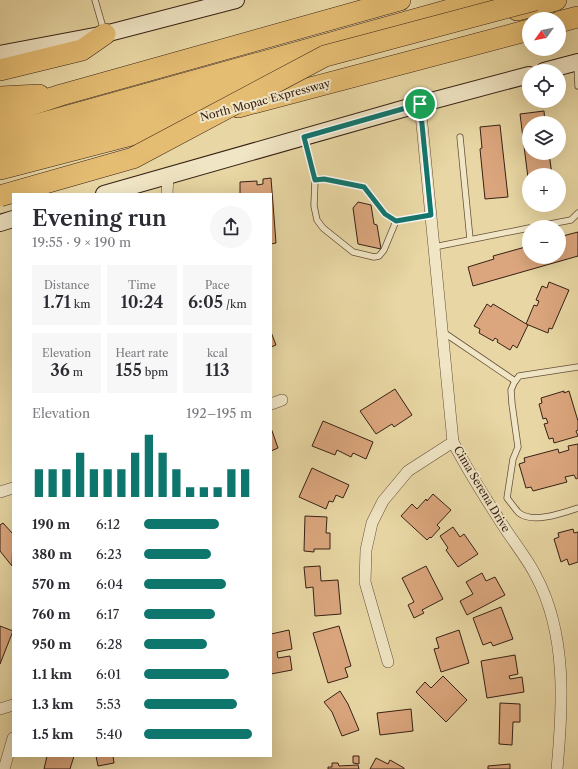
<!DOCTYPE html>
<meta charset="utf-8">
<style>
body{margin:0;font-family:"Libre Caslon Text",serif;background:#f7f7f7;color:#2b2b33;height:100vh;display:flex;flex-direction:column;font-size:15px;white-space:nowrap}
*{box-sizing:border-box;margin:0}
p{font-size:13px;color:#7c7c81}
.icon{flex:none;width:22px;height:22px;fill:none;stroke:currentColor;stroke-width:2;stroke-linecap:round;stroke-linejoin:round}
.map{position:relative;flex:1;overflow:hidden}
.details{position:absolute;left:12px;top:193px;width:260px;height:564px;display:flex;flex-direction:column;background:#fff;border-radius:0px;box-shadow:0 4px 16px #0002}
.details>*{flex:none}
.needle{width:26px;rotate:237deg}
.tools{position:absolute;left:522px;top:12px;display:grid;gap:8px}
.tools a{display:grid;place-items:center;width:44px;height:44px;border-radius:50%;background:#fff;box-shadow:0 4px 16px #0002;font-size:20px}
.pin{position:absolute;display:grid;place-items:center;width:34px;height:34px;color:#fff;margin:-17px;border:2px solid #fff;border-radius:50%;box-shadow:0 1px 4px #0007}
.round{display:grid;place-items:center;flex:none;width:42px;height:42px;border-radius:21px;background:#f7f7f7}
.head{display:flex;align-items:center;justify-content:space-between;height:68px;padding:0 20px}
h1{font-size:22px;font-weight:600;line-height:30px}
.stats{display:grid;grid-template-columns:repeat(3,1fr);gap:6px;height:68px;padding:4px 20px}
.stats div{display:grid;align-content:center;border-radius:0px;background:#f7f7f7;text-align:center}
.stats b{font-size:17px;font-weight:600}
.stats small{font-size:11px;font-weight:400}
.stats p{font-size:11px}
.chart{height:112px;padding:8px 20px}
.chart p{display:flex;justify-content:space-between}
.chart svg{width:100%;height:72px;margin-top:4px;stroke:#0f766e;stroke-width:6}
ul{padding:0 20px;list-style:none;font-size:13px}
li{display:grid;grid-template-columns:64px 48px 1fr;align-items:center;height:30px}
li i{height:10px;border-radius:5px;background:#0f766e}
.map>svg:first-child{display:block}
.building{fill:#dba67d;stroke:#372116}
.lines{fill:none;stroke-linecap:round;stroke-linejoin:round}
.service-casing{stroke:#634e3a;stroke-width:7}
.minor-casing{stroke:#634e3a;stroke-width:12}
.secondary-casing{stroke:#372116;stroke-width:18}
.motorway-casing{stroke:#372116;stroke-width:22}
.service{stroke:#f0e5c4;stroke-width:5.5}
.minor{stroke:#f0e5c4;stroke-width:11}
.secondary{stroke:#f0e5c4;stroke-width:16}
.motorway{stroke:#e4bc72;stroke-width:21}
.motorway-bridge-casing{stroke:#372116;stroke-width:22;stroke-linecap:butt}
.motorway-bridge{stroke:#e4bc72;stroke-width:21}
.route-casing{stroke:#fff;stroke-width:8}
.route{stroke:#0f766e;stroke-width:5}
.labels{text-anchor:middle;stroke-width:4;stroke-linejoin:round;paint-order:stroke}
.street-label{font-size:11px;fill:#372116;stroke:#f0e5c4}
</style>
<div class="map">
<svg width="578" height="769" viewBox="0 0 578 769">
<rect width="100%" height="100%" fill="#e8d7a4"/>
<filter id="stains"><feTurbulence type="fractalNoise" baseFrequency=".005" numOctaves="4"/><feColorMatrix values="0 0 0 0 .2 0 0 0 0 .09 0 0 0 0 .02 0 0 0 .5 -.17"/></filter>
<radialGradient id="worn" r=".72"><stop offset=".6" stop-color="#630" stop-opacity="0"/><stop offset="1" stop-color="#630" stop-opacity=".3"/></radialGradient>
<!-- building -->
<g class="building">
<path d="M544,111L545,123H529V153H549L552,175H529V186L520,114Z"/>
<path d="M500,125L508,197L485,199L480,149L482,148L480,127Z"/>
<path d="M271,178L276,243L271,244V194H240V182L257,181V185L263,184V179Z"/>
<path d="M358,202L371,205L374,224L377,225L381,249L358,244L353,208Z"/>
<path d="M578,232V256L473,286L468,267L494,259L493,256L529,246V257H559V237Z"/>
<path d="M549,282L569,290L552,329L549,328L548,333L526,324L534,305L537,306L539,301L536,300L542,286L547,288Z"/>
<path d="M487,304L491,307L493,304L528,325L517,348L513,345L510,350L497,342L498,340L495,338L493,341L479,333L480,329L474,326Z"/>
<path d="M271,332L276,345L271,347Z"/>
<path d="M395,389L412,415L394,427L392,424L376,434L360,411Z"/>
<path d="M564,391V393L569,391L578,421V430L576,431L578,436L554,443L553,438L549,439L544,424L548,423L546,418L543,419L539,404L542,403L541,398Z"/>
<path d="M323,421L373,442L366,459L353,453L351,457L337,450L335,455L312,446Z"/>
<path d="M271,428L278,448L271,451Z"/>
<path d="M578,444V478L576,479L574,475L565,477L567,482L533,491L531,487L526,488L519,464L525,462L524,458L558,449L559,453L569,450L568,446Z"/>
<path d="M312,468L349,485L343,498L336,495L333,502L329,501L326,509L299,497Z"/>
<path d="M433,494L451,510L437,525L440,528L431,538L430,537L427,540L401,516L412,504L417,509L426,499L427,501Z"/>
<path d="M305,516L327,517L326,533H330V549H314V552L304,551Z"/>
<path d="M3,523L13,534L12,566L0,551V525Z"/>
<path d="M453,527L460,537L464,534L478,554L458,567L446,550L448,548L440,536Z"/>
<path d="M573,529L574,533L578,532V562L569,565L567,559L561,562L554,539L559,537L558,533Z"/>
<path d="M320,566L321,581L338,580L341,614L315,616L313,587L306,588L304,567Z"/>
<path d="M426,566L443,599L422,610L424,613L414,618L408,605L414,602L402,578Z"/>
<path d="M482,573L486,581L495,577L505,595L467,615L460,601L473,594L466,582Z"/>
<path d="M501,607L513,639L493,646L491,642L483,645L473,618Z"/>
<path d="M0,626L13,631L0,664Z"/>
<path d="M339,626L351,666L345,668L348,677L328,683L313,633Z"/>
<path d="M289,630L292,649L277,652L278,658L290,656L292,670L271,674V634Z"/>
<path d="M459,630L469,663L441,672L434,649L439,648L436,638Z"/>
<path d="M515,655L518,674L509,676L510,679L522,677L524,692L487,698L481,661Z"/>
<path d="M443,676L467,700L446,722L416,692L425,682L431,688Z"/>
<path d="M340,691L348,704L359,730L342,736L332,712L324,702Z"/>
<path d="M500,703L520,704V722H513L512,745L499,744Z"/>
<path d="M411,709L413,731L380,735L377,713Z"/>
<path d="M47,756H74L70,769H44Z"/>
<path d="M96,756H113L114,763L98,766Z"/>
<path d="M353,756H359V764L353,763Z"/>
<path d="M376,758L388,764L390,760L404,768V769H370Z"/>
<path d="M332,763H338L339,766L358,765L359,769H328V767H332Z"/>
<path d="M510,764V769H488V766Z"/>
</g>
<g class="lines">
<!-- service casing -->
<g class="service-casing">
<g id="service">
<path d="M95,0L104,31"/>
<path d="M577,64L578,86"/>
<path d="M304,137L315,180L314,206L317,220L323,228L353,252L374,257L379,256L384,250L396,221L385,214L364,187L324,179L315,180"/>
<path d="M460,137L470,239"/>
<path d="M396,221L431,215"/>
<path d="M534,227L571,220L578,213"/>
<path d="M434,247L529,228"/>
<path d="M443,332L515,381"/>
<path d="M578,367L519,376L514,383L511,390L512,404L518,447L513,459L507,498C511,503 515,509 519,513C533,524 563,513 578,508"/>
</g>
</g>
<!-- minor casing -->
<g class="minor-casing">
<g id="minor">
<path d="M420,104L453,442C469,473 487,501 506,530C516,545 528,560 536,576C567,634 563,705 557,769"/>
<path d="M167,194L168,176"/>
<path d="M271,404L282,400"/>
<path d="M0,492L13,488"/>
<path d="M388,662L365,582L366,550L372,523L383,501L408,471L453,442"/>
<path d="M0,709L13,705"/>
<path d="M4,769L13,738"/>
</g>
</g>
<!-- secondary casing -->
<g class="secondary-casing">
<g id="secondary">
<path d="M0,54L105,34L236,0"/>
<path d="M544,71L578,62"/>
<path d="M104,194L420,104L529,75"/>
<path d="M0,223L13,219"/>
</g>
</g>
<!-- motorway casing -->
<g class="motorway-casing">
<g id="motorway">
<path d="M517,10L556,0"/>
<path d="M559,22L578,17"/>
<path d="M0,70L82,50L105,34"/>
<path d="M0,97L39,95"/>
<path d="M238,107L529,30"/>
<path d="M0,115L61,95L400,0"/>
<path d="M0,135L485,0"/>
<path d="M0,154L277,76"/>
<path d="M0,169L204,116"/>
</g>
</g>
<!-- service -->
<use href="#service" class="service"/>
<!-- minor -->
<use href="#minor" class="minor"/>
<!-- secondary -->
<use href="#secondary" class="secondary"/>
<!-- motorway -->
<use href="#motorway" class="motorway"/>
<!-- motorway-bridge casing -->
<g class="motorway-bridge-casing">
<path id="motorway-bridge" d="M0,196L133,158L325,56L535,0"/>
</g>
<!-- motorway-bridge -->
<use href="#motorway-bridge" class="motorway-bridge"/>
</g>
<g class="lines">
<!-- route casing -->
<g class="route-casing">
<path id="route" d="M420,104L431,215L396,221L385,214L364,187L324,179L315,180L304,137Z"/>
</g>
<!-- route -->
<use href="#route" class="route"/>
</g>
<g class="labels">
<!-- street labels -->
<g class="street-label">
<text transform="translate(265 100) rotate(-15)" y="4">North Mopac Expressway</text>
<text transform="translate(482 489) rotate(59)" y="4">Cima Serena Drive</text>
</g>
</g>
<rect width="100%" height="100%" filter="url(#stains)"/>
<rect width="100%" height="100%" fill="url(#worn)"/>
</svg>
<div class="tools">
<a><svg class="needle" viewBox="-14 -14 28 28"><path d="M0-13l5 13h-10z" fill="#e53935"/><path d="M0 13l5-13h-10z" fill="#7c7c81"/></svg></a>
<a><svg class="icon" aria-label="locate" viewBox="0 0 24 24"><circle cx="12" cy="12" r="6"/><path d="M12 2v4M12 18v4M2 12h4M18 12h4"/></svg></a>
<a><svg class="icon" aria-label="layers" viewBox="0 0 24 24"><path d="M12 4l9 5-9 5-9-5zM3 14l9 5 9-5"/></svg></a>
<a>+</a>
<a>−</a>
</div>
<div class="pin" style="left:420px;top:104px;background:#1e9e55"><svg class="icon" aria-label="arrive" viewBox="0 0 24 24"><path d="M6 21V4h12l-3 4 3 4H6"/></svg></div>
<section class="details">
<div class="head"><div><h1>Evening run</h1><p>19:55 · 9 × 190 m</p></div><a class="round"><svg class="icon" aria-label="share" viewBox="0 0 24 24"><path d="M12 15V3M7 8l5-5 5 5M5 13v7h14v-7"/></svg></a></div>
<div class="stats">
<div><p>Distance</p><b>1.71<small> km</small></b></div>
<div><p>Time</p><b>10:24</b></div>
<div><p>Pace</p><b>6:05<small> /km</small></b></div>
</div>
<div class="stats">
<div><p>Elevation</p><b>36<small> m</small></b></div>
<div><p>Heart rate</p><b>155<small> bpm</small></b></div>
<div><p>kcal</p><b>113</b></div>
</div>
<div class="chart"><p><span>Elevation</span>192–195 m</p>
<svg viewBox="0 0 160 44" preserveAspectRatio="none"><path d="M5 44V27M15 44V27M25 44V27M35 44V17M45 44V27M55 44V27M65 44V27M75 44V17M85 44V6M95 44V17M105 44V27M115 44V38M125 44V38M135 44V38M145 44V27M155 44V27"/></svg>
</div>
<ul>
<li><b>190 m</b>6:12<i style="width:69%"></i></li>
<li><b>380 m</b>6:23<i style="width:62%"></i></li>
<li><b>570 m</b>6:04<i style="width:76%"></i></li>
<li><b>760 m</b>6:17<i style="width:66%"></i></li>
<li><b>950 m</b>6:28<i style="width:58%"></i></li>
<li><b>1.1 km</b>6:01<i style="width:79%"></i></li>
<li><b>1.3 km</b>5:53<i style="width:86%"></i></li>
<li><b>1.5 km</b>5:40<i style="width:100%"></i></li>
</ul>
</section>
</div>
